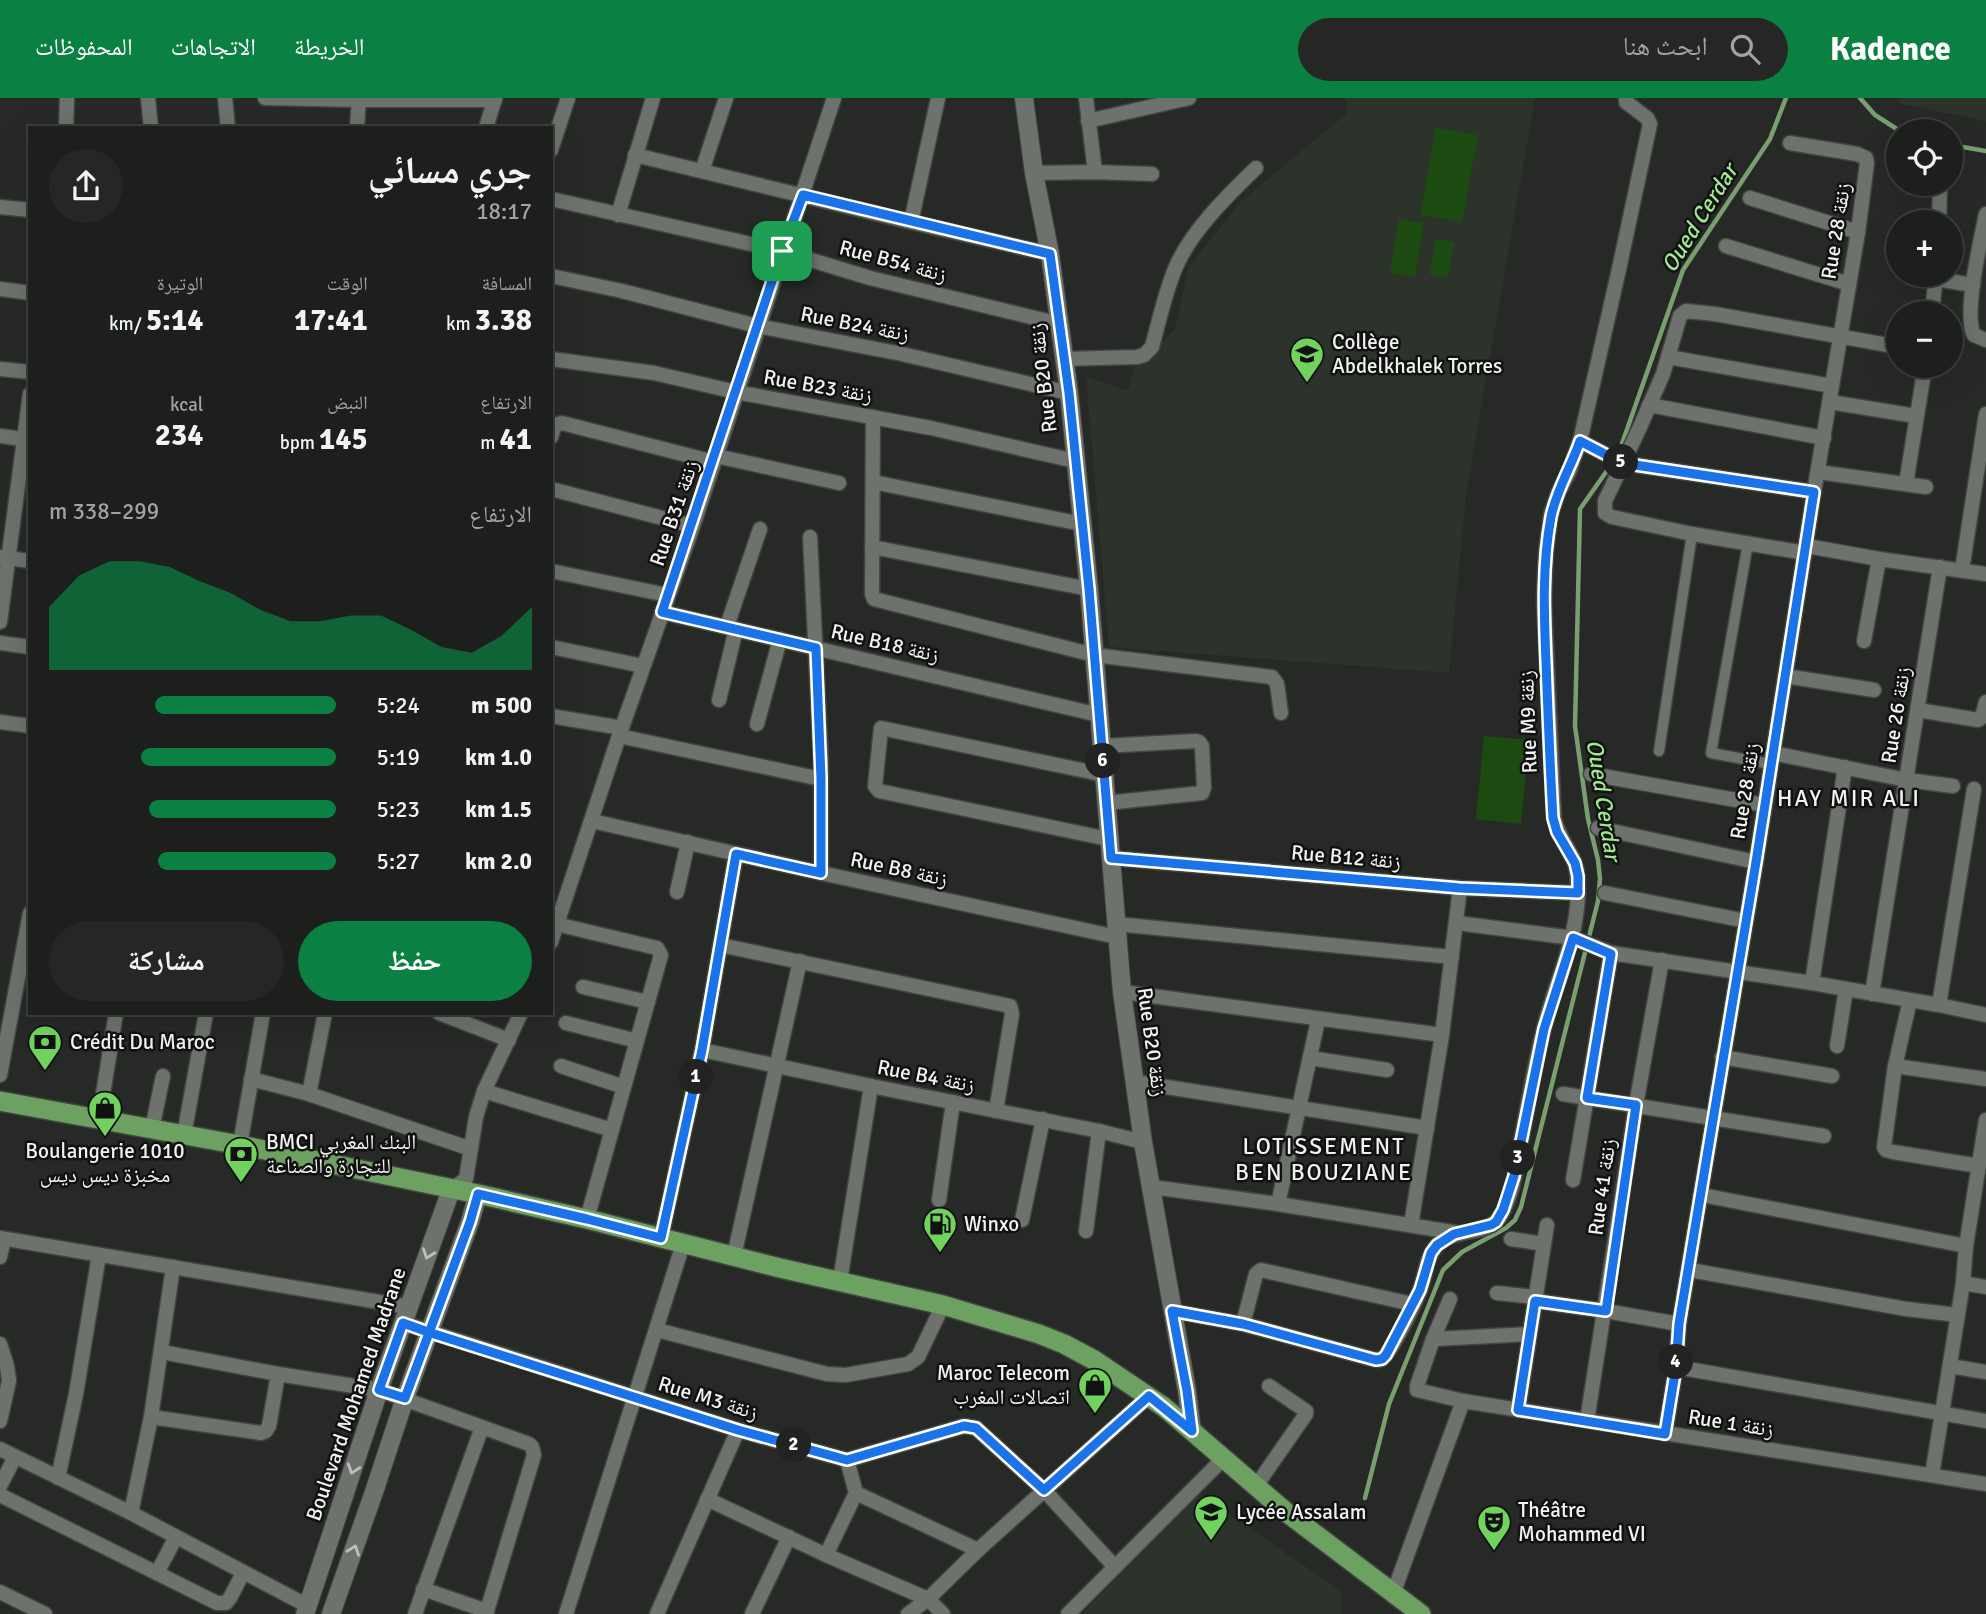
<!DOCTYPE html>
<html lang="ar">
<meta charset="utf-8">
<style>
body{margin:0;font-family:Signika,"Noto Naskh Arabic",sans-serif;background:#252725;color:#f1f3f6;direction:rtl;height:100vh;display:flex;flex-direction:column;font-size:26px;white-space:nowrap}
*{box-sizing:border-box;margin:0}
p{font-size:23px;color:#a0a2a3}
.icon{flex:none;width:38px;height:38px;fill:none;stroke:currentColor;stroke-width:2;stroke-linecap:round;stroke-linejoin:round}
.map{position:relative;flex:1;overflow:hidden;direction:ltr}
.panel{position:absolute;left:28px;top:28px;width:525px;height:889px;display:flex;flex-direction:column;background:#1c1f1c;border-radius:0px;box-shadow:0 7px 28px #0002,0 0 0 2px #3a3d3b;direction:rtl}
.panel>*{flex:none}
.buttons{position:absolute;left:1886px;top:21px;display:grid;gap:14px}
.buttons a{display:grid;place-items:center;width:77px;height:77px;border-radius:50%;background:#1c1f1c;box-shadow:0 7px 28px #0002,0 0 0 2px #3a3d3b;font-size:35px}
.pin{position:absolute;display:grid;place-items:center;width:60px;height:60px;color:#fff;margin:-30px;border-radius:14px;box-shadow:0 4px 10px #0006}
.km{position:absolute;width:35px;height:35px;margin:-18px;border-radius:50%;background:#222;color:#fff;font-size:19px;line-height:35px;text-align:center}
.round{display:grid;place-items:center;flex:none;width:74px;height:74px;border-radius:37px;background:#252725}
.headline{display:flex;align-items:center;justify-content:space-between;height:119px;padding:0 21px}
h1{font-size:38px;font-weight:700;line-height:52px}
.stats{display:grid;grid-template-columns:repeat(3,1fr);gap:10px;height:119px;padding:7px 21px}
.stats div{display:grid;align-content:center}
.stats b{font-size:30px;font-weight:700}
.stats small{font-size:19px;font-weight:400}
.stats p{font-size:19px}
.chart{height:196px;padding:14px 21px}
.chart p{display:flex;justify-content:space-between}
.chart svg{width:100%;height:126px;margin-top:7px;fill:#0b8043;opacity:.7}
.primary-button{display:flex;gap:14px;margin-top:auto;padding:14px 21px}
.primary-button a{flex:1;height:80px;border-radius:42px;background:#0b8043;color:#fff;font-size:28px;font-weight:700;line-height:80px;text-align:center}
.primary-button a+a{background:#252725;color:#f1f3f6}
ul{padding:0 21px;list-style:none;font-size:23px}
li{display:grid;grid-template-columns:112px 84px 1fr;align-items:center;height:52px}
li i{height:18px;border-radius:9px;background:#0b8043}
header{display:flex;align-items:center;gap:42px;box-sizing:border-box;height:98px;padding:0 35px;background:#0b8043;color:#fff}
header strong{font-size:33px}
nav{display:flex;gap:38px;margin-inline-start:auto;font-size:24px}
.search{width:490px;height:63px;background:#252725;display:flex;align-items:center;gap:18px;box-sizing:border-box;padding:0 24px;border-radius:38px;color:#a0a2a3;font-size:26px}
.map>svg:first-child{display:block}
.built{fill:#2c332a}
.grass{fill:#1c4b12}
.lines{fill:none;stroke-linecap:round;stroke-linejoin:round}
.stream{stroke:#799f71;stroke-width:4.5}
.pedestrian-casing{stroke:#414440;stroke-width:13}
.minor-casing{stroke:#414440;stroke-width:17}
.tertiary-casing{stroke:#414440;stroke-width:20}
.primary-casing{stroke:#414440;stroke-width:22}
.pedestrian{stroke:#6e726d;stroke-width:10}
.minor{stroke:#6e726d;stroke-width:14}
.tertiary{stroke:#6e726d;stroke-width:18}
.primary{stroke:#6da162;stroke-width:19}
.oneway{stroke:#bdbfbc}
.route-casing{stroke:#fff;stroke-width:14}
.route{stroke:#1a73e8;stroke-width:9}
.labels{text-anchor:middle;stroke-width:5;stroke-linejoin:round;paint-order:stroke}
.street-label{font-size:21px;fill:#f1f3f0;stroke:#101110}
.poi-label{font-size:21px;fill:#f1f3f0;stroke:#101110;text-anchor:start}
.water-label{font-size:23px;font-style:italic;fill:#9fea90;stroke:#101110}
.neighbourhood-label{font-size:23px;letter-spacing:2px;fill:#f1f3f0;stroke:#101110}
</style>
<header>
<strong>Kadence</strong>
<div class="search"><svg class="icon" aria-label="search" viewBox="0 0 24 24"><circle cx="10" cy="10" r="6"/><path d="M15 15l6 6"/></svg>ابحث هنا</div>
<nav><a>الخريطة</a><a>الاتجاهات</a><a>المحفوظات</a></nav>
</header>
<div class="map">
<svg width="1986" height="1516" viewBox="0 0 1986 1516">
<rect width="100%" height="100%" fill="#262925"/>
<!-- built -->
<g class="built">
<path d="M1346,0H1535L1466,397L1449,575L1109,549L1086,279L1128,292L1136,265L1175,232L1188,170L1240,104L1346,16Z"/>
<path d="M1900,0H1986V23L1899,6Z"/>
<path d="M1199,1395L1341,1493L1342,1516H1082Z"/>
</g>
<!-- grass -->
<g class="grass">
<path d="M1436,30L1478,37L1462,124L1420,117Z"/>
<path d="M1399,121L1424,125L1415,179L1390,175Z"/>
<path d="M1436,141L1454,144L1447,180L1429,176Z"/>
<path d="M1484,638L1529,642L1521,726L1476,721Z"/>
</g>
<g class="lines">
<!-- stream -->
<g class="stream">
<path d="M1860,0L1875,17L1900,33"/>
<path d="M1951,47L1986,53"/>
<path d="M1365,1400L1389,1306L1443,1172L1462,1154L1506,1130L1515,1122L1521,1109L1598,803L1600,781L1598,762L1588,721L1575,628L1580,411L1618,357L1683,172L1770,41L1786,0"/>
</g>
<!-- pedestrian casing -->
<g class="pedestrian-casing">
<g id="pedestrian">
<path d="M1748,445L1711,655L1770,666"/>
<path d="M1659,653L1692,436"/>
</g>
</g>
<!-- minor casing -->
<g class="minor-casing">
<g id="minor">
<path d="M148,0L151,30"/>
<path d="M225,0L228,30"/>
<path d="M265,0L359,2H495"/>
<path d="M1086,0L1095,74"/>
<path d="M1088,23L1189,0"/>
<path d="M66,30L67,0"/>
<path d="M357,30L359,0"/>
<path d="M486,30L495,0"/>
<path d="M551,52L568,0"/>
<path d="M635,57L911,124L1050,156"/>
<path d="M702,73L726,0"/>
<path d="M1034,75L1095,74L1152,76"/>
<path d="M1750,100L1858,134"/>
<path d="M551,101L782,153L870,180L1060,226"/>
<path d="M0,109L30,112"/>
<path d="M1986,116C1981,141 1963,216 1974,237L1986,242"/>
<path d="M618,117L653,0"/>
<path d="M911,124L938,0"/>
<path d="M1939,124L1940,89"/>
<path d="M1726,148L1849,186"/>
<path d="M551,178L622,193L757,228L902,256L1069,295"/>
<path d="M1936,181L1973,187"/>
<path d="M0,191L30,195"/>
<path d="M1932,215L1936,177"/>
<path d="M1668,259L1832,288"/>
<path d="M551,261L654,275L736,294L931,330L1075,363"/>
<path d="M1064,261L1137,259L1144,257L1152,249C1159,223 1165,195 1175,171C1190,134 1228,97 1256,70"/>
<path d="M0,271L30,274"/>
<path d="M1830,304L1916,318"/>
<path d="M1649,307L1824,340"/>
<path d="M873,319L872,496L874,501L1094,557L1272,579L1277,586L1281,615"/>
<path d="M0,338L30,342"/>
<path d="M551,339L555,327L562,325L714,364"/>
<path d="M1580,343L1622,365L1814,394"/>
<path d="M716,358L839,385"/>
<path d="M1818,374L1926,389"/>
<path d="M873,384L1082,426"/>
<path d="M1906,386L1925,268"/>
<path d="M551,391L693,428"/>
<path d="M810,439L821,662V775"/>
<path d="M1807,448L1879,461L1986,476"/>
<path d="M872,449L1089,491"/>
<path d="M1805,455L1692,436L1612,419L1605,415V403L1640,329L1663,276L1680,218L1686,213L1715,216L1899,249"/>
<path d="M0,459L30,463"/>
<path d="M1962,472L1986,316"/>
<path d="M551,473L667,497"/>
<path d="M662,514L1099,617"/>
<path d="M0,524L30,296"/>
<path d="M727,528L760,431"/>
<path d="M1864,543L1879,461"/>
<path d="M0,545L30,549"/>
<path d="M551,549L643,568"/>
<path d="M1785,578L1874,592"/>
<path d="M719,602L736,531"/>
<path d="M1918,612L1978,622L1982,619L1986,604"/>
<path d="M551,618L622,630"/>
<path d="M0,624L30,628"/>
<path d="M757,626L780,541"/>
<path d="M619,638L821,681"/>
<path d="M1102,648L1196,643L1199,644L1202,648L1204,690L1202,695L1106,705"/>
<path d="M1772,655L1907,682L1953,688"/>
<path d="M1591,676L1764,707"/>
<path d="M1105,677L881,630L875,688L879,693L1108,741"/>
<path d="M592,723L821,775L1117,839"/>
<path d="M1598,730L1756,764"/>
<path d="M1111,760L1460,790L1578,795"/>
<path d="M677,794L688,744"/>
<path d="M1605,795L1746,823"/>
<path d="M1457,825L1573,840L1611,855L1812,885L1939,907L1986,917"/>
<path d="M556,826L657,850L661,857L587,1121"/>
<path d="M1116,826L1452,859"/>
<path d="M551,844L619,638L693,428L834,0"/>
<path d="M720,847L1010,908L1012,916L996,1013"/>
<path d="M1812,885L1845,669"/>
<path d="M583,889L648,904"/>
<path d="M1122,894L1442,937"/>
<path d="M1872,896L1940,469"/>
<path d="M1910,902L1895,968L1884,1049L1886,1052L1893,1054L1979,1068"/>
<path d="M1939,907L1974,691"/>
<path d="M439,915L509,942"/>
<path d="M566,925L637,943"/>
<path d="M1837,948L1846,891"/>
<path d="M702,952L871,988L1099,1033L1143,1044"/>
<path d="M1722,959L1832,978"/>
<path d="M1310,960L1387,972"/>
<path d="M561,968L624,989"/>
<path d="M1895,968L1986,981"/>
<path d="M0,977L30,815"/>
<path d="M251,981L309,996L471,1051"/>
<path d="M1135,984L1427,1030"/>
<path d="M484,993L612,1032"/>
<path d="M309,996L325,915"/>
<path d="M1563,996L1824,1038"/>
<path d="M99,1021L116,915"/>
<path d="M152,1031L163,978"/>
<path d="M184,1037L206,915"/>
<path d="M240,1047L263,915"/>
<path d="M1573,1082L1611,855"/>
<path d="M1152,1089L1278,1106L1458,1135"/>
<path d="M451,1092L466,1081L476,1019L484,993L521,915"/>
<path d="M1702,1097L1966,1148"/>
<path d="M939,1102L953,1004"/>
<path d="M1278,1106L1318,922"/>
<path d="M1022,1122L1043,1021"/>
<path d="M1411,1127L1442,937L1460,790"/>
<path d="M1086,1133L1099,1033"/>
<path d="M0,1140L409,1209"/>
<path d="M661,1140L702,952L736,756"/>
<path d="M1511,1141L1544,1146"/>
<path d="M734,1158L800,863"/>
<path d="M0,1159L4,1141"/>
<path d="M1690,1172L1906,1211L1958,1217"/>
<path d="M840,1183L871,988"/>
<path d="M1963,1185L1986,1189"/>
<path d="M1497,1195L1535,1199"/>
<path d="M1450,1201L1433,1241L1417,1288V1292L1463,1303L1986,1386"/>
<path d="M1535,1203L1606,1213L1679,1226"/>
<path d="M1172,1213L1243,1226L1376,1262L1382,1261C1392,1253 1415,1205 1420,1192C1425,1180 1425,1167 1431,1156C1445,1126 1486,1140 1499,1120C1515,1095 1517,1061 1523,1033C1529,1000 1535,966 1543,934C1554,887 1577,844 1578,795C1578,784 1578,773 1574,763C1567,747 1558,738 1554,720L1544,502L1546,452L1551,416L1558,395L1569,374L1580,343L1619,171L1650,26L1647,20L1626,4V0"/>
<path d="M403,1225L738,1332L847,1362L964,1328L976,1330L1044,1392L1115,1469"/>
<path d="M1243,1226L1256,1176L1261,1172L1412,1206"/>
<path d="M657,1232L827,1276L846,1277L908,1266L918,1259L943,1207"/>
<path d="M1433,1241L1530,1236"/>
<path d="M0,1246L7,1268L9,1283L0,1323"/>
<path d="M162,1254L278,1276L379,1292L529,1346L532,1349L534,1357L486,1516"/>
<path d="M1950,1268L1986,1274"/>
<path d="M1676,1269L1986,1323"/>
<path d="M1518,1312L1547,1127"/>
<path d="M151,1319L261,1335L266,1333L269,1328L278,1276"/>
<path d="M1587,1323L1636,1007L1662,862"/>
<path d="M1665,1336L1676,1269L1679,1226L1756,764L1814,394L1858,134L1867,65L1866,60L1857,56L1790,45"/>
<path d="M0,1351L131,1415L308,1508"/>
<path d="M1932,1377L1963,1185L1966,1148L1986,1022"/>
<path d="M58,1380L76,1296L99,1157"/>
<path d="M0,1388L15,1359"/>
<path d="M1256,1388L1306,1316V1313L1269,1288"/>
<path d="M856,1395L978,1452"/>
<path d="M0,1397L217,1505H226L230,1500L243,1475"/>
<path d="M707,1401L826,1457L928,1501L943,1516"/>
<path d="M131,1415L151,1319L173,1169"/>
<path d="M826,1457L856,1395L847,1362"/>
<path d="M157,1475L176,1439"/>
<path d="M423,1491L487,1513"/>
<path d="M0,1494L45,1516"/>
<path d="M1393,1496L1463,1303"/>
<path d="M415,1516L482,1329"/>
<path d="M566,1516L683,1146"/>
<path d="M657,1516L738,1332"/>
<path d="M752,1516L789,1439"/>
<path d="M908,1516L928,1501L978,1452L1149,1298"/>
<path d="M1068,1516L1223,1361"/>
</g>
</g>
<!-- tertiary casing -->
<g class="tertiary-casing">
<g id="tertiary">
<path d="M1024,0L1034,75L1050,156L1069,295L1089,491L1122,894L1143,1044L1187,1293L1192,1333"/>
<path d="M305,1516L379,1292L451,1092"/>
<path d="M331,1516L374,1394L405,1300L470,1124L478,1096"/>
</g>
</g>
<!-- primary casing -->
<g class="primary-casing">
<path id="primary" d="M0,1003L240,1047L478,1096L587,1121L780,1170L943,1207L1039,1236L1064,1246L1094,1262L1164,1309L1286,1414L1421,1516"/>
</g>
<!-- pedestrian -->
<use href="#pedestrian" class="pedestrian"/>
<!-- minor -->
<use href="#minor" class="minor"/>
<!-- tertiary -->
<use href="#tertiary" class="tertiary"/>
<!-- primary -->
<use href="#primary" class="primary"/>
</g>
<!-- one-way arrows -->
<defs><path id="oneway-chevron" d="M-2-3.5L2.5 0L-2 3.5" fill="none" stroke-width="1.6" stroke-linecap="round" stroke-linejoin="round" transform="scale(1.75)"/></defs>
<g class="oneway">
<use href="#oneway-chevron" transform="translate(428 1156) rotate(110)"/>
<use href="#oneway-chevron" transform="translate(353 1371) rotate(108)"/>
<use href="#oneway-chevron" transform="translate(354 1452) rotate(-70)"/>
</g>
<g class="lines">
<!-- route casing -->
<g class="route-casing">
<path id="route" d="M782,153L662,514L816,550L821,681V775L736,756L702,952L661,1140L587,1121L478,1096L470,1124L405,1300L379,1292L403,1225L428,1234L738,1332L847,1362L964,1328L976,1330L1044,1392L1149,1298L1192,1333L1187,1293L1172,1213L1243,1226L1376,1262L1382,1261L1386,1257L1420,1192L1431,1155L1437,1147L1454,1136L1491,1127L1496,1124L1503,1112L1514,1078L1544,931L1573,840L1611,856L1587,1000L1636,1007L1606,1213L1535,1203L1518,1312L1665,1336L1676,1269L1679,1226L1756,764L1814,394L1622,365L1580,343C1571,369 1556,393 1551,419C1542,467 1544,516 1546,564C1548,616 1550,668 1553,720L1557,734L1575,765L1578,778V795L1460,790L1111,760L1089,491L1069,295L1050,156L803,97L782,153"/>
</g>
<!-- route -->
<use href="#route" class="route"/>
</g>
<!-- icons -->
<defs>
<g id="school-pin" transform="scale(1.75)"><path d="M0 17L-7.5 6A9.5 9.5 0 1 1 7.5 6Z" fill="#71d25e" stroke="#101110"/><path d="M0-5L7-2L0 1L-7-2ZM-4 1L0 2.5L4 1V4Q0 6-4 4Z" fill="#111"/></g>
<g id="bank-pin" transform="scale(1.75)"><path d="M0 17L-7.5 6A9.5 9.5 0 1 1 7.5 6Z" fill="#71d25e" stroke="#101110"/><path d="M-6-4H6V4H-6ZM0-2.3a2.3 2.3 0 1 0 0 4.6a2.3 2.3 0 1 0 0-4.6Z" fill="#111"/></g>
<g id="shop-pin" transform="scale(1.75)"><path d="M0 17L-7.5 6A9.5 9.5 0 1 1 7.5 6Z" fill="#71d25e" stroke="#101110"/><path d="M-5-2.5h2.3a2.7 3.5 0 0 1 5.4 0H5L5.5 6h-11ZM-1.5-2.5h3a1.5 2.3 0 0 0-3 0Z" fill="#111"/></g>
<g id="fuel-pin" transform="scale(1.75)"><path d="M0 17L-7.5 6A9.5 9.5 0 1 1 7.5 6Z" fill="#71d25e" stroke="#101110"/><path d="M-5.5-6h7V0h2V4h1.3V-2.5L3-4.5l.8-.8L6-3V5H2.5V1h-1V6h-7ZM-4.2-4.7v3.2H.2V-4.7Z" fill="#111"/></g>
<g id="theatre-pin" transform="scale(1.75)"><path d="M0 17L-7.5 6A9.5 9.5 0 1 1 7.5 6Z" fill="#71d25e" stroke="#101110"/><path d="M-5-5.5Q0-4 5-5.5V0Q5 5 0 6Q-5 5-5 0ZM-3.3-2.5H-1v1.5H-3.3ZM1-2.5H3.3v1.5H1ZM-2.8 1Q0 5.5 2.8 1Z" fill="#111"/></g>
</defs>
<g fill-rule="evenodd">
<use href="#school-pin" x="1307" y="256"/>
<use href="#bank-pin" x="45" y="944"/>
<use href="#shop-pin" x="105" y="1010"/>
<use href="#bank-pin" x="241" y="1056"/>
<use href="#fuel-pin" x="940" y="1126"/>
<use href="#shop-pin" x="1095" y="1287"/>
<use href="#school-pin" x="1211" y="1414"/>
<use href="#theatre-pin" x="1494" y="1424"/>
</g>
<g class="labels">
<!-- street labels -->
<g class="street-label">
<text transform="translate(1836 133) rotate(-81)" y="7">Rue 28 زنقة</text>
<text transform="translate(893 163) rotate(15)" y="7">Rue B54 زنقة</text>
<text transform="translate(855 226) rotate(11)" y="7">Rue B24 زنقة</text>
<text transform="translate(1043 280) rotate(-97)" y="7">Rue B20 زنقة</text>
<text transform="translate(818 288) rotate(10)" y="7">Rue B23 زنقة</text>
<text transform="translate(674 415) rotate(-71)" y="7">Rue B31 زنقة</text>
<text transform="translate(885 545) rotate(13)" y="7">Rue B18 زنقة</text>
<text transform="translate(1896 617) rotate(-81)" y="7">Rue 26 زنقة</text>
<text transform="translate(1528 624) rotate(-92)" y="7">Rue M9 زنقة</text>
<text transform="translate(1745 693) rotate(-81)" y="7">Rue 28 زنقة</text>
<text transform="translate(1346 759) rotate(5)" y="7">Rue B12 زنقة</text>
<text transform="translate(899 771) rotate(12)" y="7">Rue B8 زنقة</text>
<text transform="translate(1152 944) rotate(82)" y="7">Rue B20 زنقة</text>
<text transform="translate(926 978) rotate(11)" y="7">Rue B4 زنقة</text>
<text transform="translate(1602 1089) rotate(-82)" y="7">Rue 41 زنقة</text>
<text transform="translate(356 1296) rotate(-71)" y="7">Boulevard Mohamed Madrane</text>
<text transform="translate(708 1300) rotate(17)" y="7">Rue M3 زنقة</text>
<text transform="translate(1731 1325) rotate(9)" y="7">Rue زنقة 1</text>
</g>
<!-- poi labels -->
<g class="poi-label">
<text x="1332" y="251">Collège<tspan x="1332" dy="24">Abdelkhalek Torres</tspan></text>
<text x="70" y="951">Crédit Du Maroc</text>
<text x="266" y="1051">BMCI البنك المغربي<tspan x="266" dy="24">للتجارة والصناعة</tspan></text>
<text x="105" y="1060" text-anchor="middle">Boulangerie 1010<tspan x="105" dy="24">مخبزة ديس ديس</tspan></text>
<text x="964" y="1133">Winxo</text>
<text x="1070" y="1282" text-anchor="end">Maroc Telecom<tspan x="1070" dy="24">اتصالات المغرب</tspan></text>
<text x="1518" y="1419">Théâtre<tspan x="1518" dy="24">Mohammed VI</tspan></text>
<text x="1236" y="1421">Lycée Assalam</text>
</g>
<!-- water labels -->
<g class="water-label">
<text transform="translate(1699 120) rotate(-58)" y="8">Oued Cerdar</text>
<text transform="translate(1604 702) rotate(81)" y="8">Oued Cerdar</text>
</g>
<!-- neighbourhood labels -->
<g class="neighbourhood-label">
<text x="1849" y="708">HAY MIR ALI</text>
<text x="1324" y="1056">LOTISSEMENT<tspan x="1324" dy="26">BEN BOUZIANE</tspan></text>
</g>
</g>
</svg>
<div class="buttons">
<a><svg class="icon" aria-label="locate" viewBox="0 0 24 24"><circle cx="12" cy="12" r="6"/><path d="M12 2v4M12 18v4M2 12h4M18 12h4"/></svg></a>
<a>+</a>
<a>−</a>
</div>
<div class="pin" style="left:782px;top:153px;background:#1e9e55"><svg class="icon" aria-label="arrive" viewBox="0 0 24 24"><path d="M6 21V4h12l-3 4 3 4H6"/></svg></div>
<b class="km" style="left:696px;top:979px">1</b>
<b class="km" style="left:794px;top:1347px">2</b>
<b class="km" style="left:1518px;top:1060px">3</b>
<b class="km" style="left:1676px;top:1264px">4</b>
<b class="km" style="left:1621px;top:364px">5</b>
<b class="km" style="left:1103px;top:663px">6</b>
<section class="panel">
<div class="headline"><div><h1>جري مسائي</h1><p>18:17</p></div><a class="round"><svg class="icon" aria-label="share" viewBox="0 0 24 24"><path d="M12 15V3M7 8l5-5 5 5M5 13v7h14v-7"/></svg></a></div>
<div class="stats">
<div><p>المسافة</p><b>3.38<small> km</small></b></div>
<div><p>الوقت</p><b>17:41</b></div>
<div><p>الوتيرة</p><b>5:14<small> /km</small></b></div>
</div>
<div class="stats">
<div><p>الارتفاع</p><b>41<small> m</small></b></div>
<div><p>النبض</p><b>145<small> bpm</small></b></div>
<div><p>kcal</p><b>234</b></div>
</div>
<div class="chart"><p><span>الارتفاع</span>299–338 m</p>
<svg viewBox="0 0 160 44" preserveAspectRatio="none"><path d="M0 44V22L10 11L20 6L30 6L40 8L50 13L60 17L70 23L80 27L90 27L100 25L110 25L120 30L130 36L140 38L150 32L160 22V44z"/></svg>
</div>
<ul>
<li><b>500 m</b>5:24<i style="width:63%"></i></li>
<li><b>1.0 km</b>5:19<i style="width:68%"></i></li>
<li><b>1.5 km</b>5:23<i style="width:65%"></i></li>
<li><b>2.0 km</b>5:27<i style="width:62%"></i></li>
</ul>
<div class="primary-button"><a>حفظ</a><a>مشاركة</a></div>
</section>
</div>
